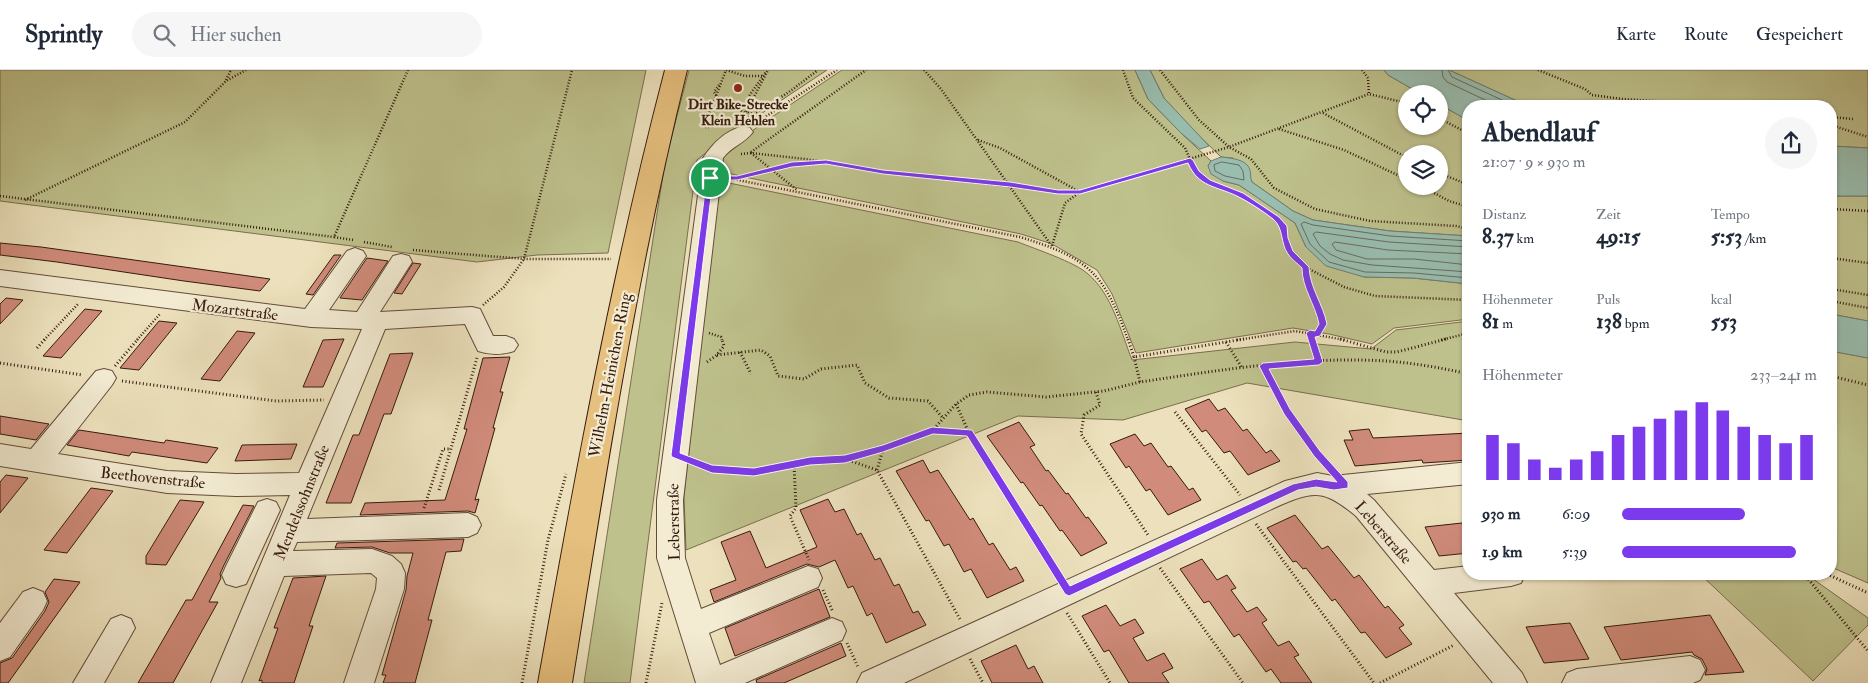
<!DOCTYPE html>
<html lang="de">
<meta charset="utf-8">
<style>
body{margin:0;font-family:"IM FELL Double Pica",serif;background:#f6f6f7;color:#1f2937;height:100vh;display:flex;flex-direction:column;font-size:19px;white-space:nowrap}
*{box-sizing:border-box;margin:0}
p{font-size:16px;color:#747a83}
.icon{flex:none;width:28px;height:28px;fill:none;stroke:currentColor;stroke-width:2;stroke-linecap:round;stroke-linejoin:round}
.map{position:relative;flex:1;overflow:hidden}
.drawer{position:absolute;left:1462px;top:30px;width:375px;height:480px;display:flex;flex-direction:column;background:#fff;border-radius:20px;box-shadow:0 1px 4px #0004}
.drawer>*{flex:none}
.buttons{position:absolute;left:1398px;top:15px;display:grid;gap:10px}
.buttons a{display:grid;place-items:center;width:50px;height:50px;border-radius:50%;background:#fff;box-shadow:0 1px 4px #0004;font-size:25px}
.pin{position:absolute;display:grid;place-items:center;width:42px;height:42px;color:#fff;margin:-21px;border:2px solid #fff;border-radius:50%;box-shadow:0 1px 5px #0007}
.round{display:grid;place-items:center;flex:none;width:52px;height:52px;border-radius:26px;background:#f6f6f7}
.head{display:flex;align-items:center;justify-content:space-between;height:85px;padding:0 20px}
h1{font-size:28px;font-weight:800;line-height:38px}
.stats{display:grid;grid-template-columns:repeat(3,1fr);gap:8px;height:85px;padding:5px 20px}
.stats div{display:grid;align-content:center}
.stats b{font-size:21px;font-weight:800}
.stats small{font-size:14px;font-weight:400}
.stats p{font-size:14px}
.chart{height:140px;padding:10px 20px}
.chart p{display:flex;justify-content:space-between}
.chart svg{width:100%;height:90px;margin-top:5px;stroke:#7c3aed;stroke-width:6}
ul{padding:0 20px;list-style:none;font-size:16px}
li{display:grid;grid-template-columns:80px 60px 1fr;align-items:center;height:38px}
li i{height:12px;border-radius:6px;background:#7c3aed}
header{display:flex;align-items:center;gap:30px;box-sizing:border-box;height:70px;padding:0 25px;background:#fff;border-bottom:1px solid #e0e1e3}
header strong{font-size:24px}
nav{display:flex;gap:28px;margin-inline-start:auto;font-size:18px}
.search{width:350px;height:45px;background:#f6f6f7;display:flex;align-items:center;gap:12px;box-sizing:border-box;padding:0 18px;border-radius:28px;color:#747a83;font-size:19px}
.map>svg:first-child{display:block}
.green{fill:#bec18c;stroke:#7a6e4e;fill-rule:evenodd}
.water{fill:#99beb0;stroke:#717c70}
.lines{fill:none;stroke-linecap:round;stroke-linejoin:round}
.shore{stroke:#686c60;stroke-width:1}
.building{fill:#d08b7a;stroke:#361a0f}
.minor-casing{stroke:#644c3a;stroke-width:2}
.major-casing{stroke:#361a0f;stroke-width:2}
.path-far1{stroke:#361a0f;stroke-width:2.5;stroke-dasharray:1 2;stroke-linecap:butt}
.path{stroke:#361a0f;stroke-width:3;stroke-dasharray:1 2.5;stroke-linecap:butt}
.minor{fill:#f3ecd3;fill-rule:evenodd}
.major{fill:#e6c07e;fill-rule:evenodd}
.route{fill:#7c3aed;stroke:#fff;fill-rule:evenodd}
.poi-dot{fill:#8f2418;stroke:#f3ecd3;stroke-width:2}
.labels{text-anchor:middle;stroke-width:4.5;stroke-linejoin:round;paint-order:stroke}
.far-poi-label{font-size:14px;font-weight:bold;fill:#361a0f;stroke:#f3ecd3}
.street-label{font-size:16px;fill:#361a0f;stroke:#f3ecd3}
</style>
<header>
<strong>Sprintly</strong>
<div class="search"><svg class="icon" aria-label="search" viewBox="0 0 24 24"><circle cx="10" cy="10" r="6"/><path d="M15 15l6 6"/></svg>Hier suchen</div>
<nav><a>Karte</a><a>Route</a><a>Gespeichert</a></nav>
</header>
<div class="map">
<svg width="1868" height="613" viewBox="0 0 1868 613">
<rect width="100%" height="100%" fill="#ece1bc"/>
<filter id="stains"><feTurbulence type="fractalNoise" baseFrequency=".004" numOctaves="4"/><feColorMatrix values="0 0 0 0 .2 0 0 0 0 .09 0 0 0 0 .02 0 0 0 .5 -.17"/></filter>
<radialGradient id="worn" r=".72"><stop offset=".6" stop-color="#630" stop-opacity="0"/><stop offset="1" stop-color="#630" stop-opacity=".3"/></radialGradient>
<!-- green -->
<g class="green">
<path d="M0,0H646L608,183L537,185L477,192L0,131Z"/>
<path d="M689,0H827L723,69L697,90L630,613H584L665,92Z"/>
<path d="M842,0H1135L1148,29L1181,63L1211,91L1208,96L1223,111L1239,115L1295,153L1306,177L1364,207L1413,208L1469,214V249L1394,258L1372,274L1329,264L1293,258L1136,283L1112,224L1097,200L1052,174L1021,164L740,106L728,103L720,96L726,81L760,55Z"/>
<path d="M1150,0H1384L1388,5L1421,24H1406V56H1439V34L1469,51V166L1390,161L1313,150L1293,141L1252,112L1249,106L1233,88L1221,87L1193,60L1164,28ZM1406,84H1439V116H1406Z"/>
<path d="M1449,0H1868V78L1831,76V36H1528Z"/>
<path d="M729,113L1018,172C1035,179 1075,192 1088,204C1112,224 1121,262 1132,290L1295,272L1371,279L1396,260L1469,251V351L1247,313L1123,350L1018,346L686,480L684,427L715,132Z"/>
<path d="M1831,126H1868V251L1831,244Z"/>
<path d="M1831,281L1868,288V513L1831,497Z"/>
<path d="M1700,504H1806L1868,548V555L1813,611Z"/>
</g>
<!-- water -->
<g class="water">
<path d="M1135,0H1150L1164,28L1209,76L1200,79L1181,63L1148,29Z"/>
<path d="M1384,0H1449L1528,36H1469V51L1439,34V24H1421L1388,5Z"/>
<path d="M1831,76L1868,78V126H1831Z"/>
<path d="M1221,87C1230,88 1247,89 1250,100C1251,104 1250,108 1252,112L1293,141L1313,150L1390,161L1469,166V214L1413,208L1364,207L1326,196L1306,177L1295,153L1239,115L1223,111L1211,104L1208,96L1211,91Z"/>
<path d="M1831,244L1868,251V288L1831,281Z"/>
</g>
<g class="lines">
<!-- shore -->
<g class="shore">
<path d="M1442,0L1443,7L1447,12L1498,36"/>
<path d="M1448,0L1452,7L1515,36"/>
<path d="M1222,92L1239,95L1243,101L1244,110L1225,106L1215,101L1214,95Z"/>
<path d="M1469,171L1390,166L1313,155L1304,152L1301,154L1310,174L1329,192L1365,202L1414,203L1469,208"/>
<path d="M1469,177L1389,172L1316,162L1313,164L1320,176L1330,184L1343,190L1372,195L1469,202"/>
<path d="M1469,184L1388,180L1335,172L1332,174L1336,180L1367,189H1414L1469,195"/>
</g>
</g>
<!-- building -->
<g class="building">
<path d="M0,173L41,177L270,209L260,221L184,211L57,192L0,185Z"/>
<path d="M334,185H341L313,225L306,224Z"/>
<path d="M367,188L388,191L362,230L340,228Z"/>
<path d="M413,193L421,194L402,224L394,223Z"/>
<path d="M6,228L23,230L0,254V234Z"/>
<path d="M85,239L102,241L61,288L43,286Z"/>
<path d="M159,251L177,253L139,300L120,298Z"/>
<path d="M237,261L255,263L220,311L201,309Z"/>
<path d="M344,269L323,317H303L323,270Z"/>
<path d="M413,283L391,344H384L351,433H326L353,365H359L390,284Z"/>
<path d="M510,287L500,322H503L493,358H495L475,430L479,429L475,443L468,441L360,445L365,433L445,430L467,359H464L483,288Z"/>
<path d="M1209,329L1218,341L1225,338L1243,361L1247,359L1266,383L1271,380L1280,391L1248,405L1230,381L1224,383L1206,360L1202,362L1185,339Z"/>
<path d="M0,346L49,354L36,370L0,364Z"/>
<path d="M1019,352L1035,375L1030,377L1046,401L1048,400L1066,424L1068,423L1086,448L1088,447L1107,473L1081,486L1062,460L1060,461L1042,435L1040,436L1023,412L1021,413L987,366Z"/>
<path d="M1369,359L1373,368L1469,363V390L1423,393L1422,390L1355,396L1344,370H1353L1349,361Z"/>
<path d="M79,360L164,373L166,370L218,378L207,393L132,382L129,386L67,375Z"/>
<path d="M1135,364L1144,376L1151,373L1168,397L1171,396L1189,420L1193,418L1201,430L1168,445L1150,419L1146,421L1129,396L1126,398L1110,374Z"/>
<path d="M297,374L291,389L235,391L242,375Z"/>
<path d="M923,390L930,403L938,400L970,450L973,448L989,475L993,473L1010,500L1016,497L1024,511L987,528L971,499L964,502L949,474L944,476L929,450L926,451L896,401Z"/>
<path d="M6,405L28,408L0,443V412Z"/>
<path d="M91,418L113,421L67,483L44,480Z"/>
<path d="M828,429L835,442L844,439L857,465L861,463L875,490L880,488L894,516L899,514L913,543L918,541L926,555L886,573L872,543L867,546L853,516L848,518L835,490L819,497L807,494L714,532L710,520L736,510L721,472L750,461L766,498L817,477L800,440Z"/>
<path d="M180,430L204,432L166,495L146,494V486Z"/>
<path d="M243,435L254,436L224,495L220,504L221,508L209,532H218L173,613H138L186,530H192Z"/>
<path d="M1295,445L1322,479L1328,476L1354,508L1359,505L1385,538L1388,536L1404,555L1399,558L1412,574L1386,588L1365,562L1361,563L1335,529L1332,531L1306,498L1303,499L1296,491L1293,492L1267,458Z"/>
<path d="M1462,453L1469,468V483L1439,486L1425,457Z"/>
<path d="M464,469L461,481L446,482L428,550H432L415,613H383L386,605H382L406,520L407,506L413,483H390L372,477L335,478L337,473Z"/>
<path d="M1202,489L1217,510L1227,505L1236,518L1231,520L1247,542L1257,537L1267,550L1262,553L1278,576L1289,571L1299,585L1294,587L1312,613H1281L1271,599L1266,602L1239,564L1234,567L1209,531L1204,533L1180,499Z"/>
<path d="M326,506L309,556H313L294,613H262V610L259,611L278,558H274L293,508Z"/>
<path d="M54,509L80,512L8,613H0V593L12,588L45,541L49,532L45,522Z"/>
<path d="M819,519L830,547L735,586L725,558Z"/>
<path d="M1106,535L1120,556L1135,549L1144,563L1133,568L1147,591L1164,583L1173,598L1162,603L1169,613H1129L1109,580L1104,582L1082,546Z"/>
<path d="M1710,545L1744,602L1705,605L1707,599L1702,589L1694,585L1692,582L1621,590L1604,557Z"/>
<path d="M1570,553L1589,589L1544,593L1526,557Z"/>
<path d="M841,573L846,586L784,613H757L756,610Z"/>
<path d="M1016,575L1028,599L1034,596L1043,613H992L981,591Z"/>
</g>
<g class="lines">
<!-- minor casing -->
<g class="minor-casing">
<g id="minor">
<path d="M743,56L750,58L753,62C745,73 731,77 723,88L683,430L685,488L701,539L808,496L818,499L822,508L818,517L709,563L720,595L832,548L842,552L846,561L842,570L745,613H696L657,488V430L703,88C713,73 725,61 743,56Z"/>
<path d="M355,178L363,181L366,186L329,240L357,242L393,186L401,184L409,186L412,192L380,242L472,237L480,239L493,266H506L514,269L518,275L514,281C502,285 490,285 478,281L465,254L385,259L307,449L468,443L477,447L481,455L477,463L468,467L297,472L293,481L372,479L392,486L401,494L405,503L404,519L374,613H344L376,519L377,508L371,503L284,506L241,613H211L290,425L236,426L167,423L0,396V374L31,379L96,301L104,299L112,301L116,308L112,315L58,384L167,401L236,404L299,403L362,259L311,257L0,216V200L305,239L347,181Z"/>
<path d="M1469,392V414L1367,424L1374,430L1434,500L1469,496V504H1525L1521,513L1511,516L1454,523L1522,603L1527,613H1493L1356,446C1322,418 1313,421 1274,438L904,613H857L862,603L1285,411L1317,403L1333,406Z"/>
<path d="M267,429L276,432L280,440L246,514L236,517L226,514L222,505L226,496L258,432Z"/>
<path d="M33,518L43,522L47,531L43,540L10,587L0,591V553L23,522Z"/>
<path d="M121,545L131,549L135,558L104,613H73L111,549Z"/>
<path d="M1690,586L1700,590L1705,600L1700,610L1693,613H1562L1567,603L1577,599Z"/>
</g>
</g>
<!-- major casing -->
<g class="major-casing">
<path id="major" d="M665,0H687C637,202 605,407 572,613H538C575,407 612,202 665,0Z"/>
</g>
<!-- path-far1 -->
<g class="path-far1">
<path d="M726,0L745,6H762"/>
<path d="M924,0L941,19L1051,175"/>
<path d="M1123,0L1133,28L1185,78L1196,103L1208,112L1240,125L1277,148L1283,156L1290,182L1309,199L1344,217L1375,226L1469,230"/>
<path d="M1160,0L1199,50L1229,77L1251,89L1274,118L1315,139L1370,151L1456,156L1469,159"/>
<path d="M1362,0L1368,8L1369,24"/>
<path d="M1538,0L1585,19L1592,25L1622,29L1731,36"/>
<path d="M226,10L231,0"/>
<path d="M719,15L714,22L717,27L747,44"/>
<path d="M1323,43L1406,87"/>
<path d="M1831,47L1853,49"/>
<path d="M763,48L747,41L749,26L766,2"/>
<path d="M1439,48L1469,64"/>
<path d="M746,49L789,22L818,0"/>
<path d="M742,50L768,0"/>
<path d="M756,53L837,0"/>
<path d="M1831,55L1868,67"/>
<path d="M723,56L716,54L711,57H704L726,0"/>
<path d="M1279,59L1344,80L1406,109"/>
<path d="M978,70L1000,78L1080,122L1065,133L1052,176"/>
<path d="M751,82L866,0"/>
<path d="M751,83L797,120"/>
<path d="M741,84L751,83L805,89L883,102L1059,122H1080L1229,77L1369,24L1406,33"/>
<path d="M1439,103L1469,115"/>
<path d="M740,107L792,94L819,93"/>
<path d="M728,108L1020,167C1089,188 1104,203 1128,270"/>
<path d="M1421,116L1449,131L1469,137"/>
<path d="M0,126L334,167"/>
<path d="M25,130L185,52L226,11L246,0"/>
<path d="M1831,139L1868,141"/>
<path d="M353,170L334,167L408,0"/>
<path d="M364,172L392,177"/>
<path d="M413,180L524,189H611"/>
<path d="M1831,188L1868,193"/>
<path d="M1306,197L1308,212L1323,254L1317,264"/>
<path d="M1831,219L1868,225"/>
<path d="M1831,231L1868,238"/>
<path d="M483,235L504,217L524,189L572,0"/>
<path d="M709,263L721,267L722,270"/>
<path d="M1310,263L1312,270"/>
<path d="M44,270L79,233"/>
<path d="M137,270L160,244"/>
<path d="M1237,270L1295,261L1345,270"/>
<path d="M1441,270L1469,263"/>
</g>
<!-- path -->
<g class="path">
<path d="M1128,269L1134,287L1244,269"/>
<path d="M1312,269L1319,292"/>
<path d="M1340,269L1386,282H1397L1446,269"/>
<path d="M1226,272L1242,298"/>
<path d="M37,278L45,269"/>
<path d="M740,282L751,304"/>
<path d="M717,285L761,280L770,286L778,306L804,309L821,299L857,295L865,313L889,328L928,331L943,348"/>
<path d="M1134,287L1140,312C1221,300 1304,286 1386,291C1414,293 1442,298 1469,304"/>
<path d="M707,292L717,285L724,276L722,269"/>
<path d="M0,293L83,305"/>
<path d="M115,296L138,269"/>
<path d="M1263,296L1287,341L1329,398"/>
<path d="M1831,306L1868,315"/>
<path d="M122,311L276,331L324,330"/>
<path d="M1096,322L1100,335L1084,345L1081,364L1148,465"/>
<path d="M956,334L969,363L1059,506"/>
<path d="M1175,342L1240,425"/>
<path d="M933,361L969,363"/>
<path d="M845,389L883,379L932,361L956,334L969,325L987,322L1046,327L1104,321L1140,312"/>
<path d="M694,392L712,399L754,402L810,391L845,389L877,400L961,551"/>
<path d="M794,394L796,438L790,446L809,490"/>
<path d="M877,400L883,379"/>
<path d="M439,420L477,288"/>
<path d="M424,438L443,379H451"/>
<path d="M1256,454L1374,613"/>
<path d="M1160,498L1243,613"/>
<path d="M1804,504L1868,581"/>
<path d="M1827,504L1868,523"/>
<path d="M823,520L833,542"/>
<path d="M1067,543L1110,613"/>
<path d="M847,573L858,597"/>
<path d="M970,589L983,613"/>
<path d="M522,613L548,470L566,404"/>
<path d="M646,613L662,533"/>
<path d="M1380,613L1454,575"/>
</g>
<!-- minor -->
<use href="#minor" class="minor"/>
<!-- major -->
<use href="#major" class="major"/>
</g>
<!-- route -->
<path class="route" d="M1190,88L1193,90L1199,101L1210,110L1243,123L1279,147L1287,156L1288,168L1293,181L1309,197C1310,218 1323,234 1327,254L1320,266L1315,267L1323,292L1319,295L1269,299L1290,339L1320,381L1348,412V418L1334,420L1316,417L1298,420L1069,526L1065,524L967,366L933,364L883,382L845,393L810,395L754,406L712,403L672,387L671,385L707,106H737L792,92L826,90L883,100L1010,112L1058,120H1080ZM1188,93C1198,117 1216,116 1237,126C1249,132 1263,141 1273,149C1284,158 1280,173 1288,184C1291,189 1297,193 1302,198C1302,218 1315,234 1319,254L1315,261L1310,260L1306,263L1314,289L1263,293L1259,296L1284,344L1314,386L1337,412L1316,409L1293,414L1070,516L972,360L932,357L883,375L845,385L810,387L754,398L712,395L680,383L713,110H737L792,97L826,94L883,104L1010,117L1058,124H1080Z"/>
<!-- markers -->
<circle class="poi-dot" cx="738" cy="18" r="5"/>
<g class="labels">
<!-- far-poi labels -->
<g class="far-poi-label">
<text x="738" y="39">Dirt Bike-Strecke<tspan x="738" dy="16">Klein Hehlen</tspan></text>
</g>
<!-- street labels -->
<g class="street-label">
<text transform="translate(235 239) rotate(7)" y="6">Mozartstraße</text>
<text transform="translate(609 305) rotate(-79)" y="6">Wilhelm-Heinichen-Ring</text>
<text transform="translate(153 407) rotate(6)" y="6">Beethovenstraße</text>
<text transform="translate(301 432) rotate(-68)" y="6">Mendelssohnstraße</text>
<text transform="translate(673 452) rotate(-91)" y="6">Leberstraße</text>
<text transform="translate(1384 462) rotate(49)" y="6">Leberstraße</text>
</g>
</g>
<rect width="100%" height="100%" filter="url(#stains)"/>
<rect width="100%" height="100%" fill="url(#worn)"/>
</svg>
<div class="buttons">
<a><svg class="icon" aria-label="locate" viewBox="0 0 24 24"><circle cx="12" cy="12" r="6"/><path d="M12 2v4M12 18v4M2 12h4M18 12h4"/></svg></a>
<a><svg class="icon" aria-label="layers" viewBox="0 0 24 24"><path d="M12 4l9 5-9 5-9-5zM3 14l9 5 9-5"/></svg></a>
</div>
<div class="pin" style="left:710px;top:108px;background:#1e9e55"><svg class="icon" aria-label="arrive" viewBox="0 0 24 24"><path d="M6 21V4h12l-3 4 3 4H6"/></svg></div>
<section class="drawer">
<div class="head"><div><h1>Abendlauf</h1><p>21:07 · 9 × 930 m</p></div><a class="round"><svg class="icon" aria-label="share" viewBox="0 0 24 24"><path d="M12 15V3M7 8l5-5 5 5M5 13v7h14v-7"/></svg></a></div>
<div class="stats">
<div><p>Distanz</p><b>8.37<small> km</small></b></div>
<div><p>Zeit</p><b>49:15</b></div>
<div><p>Tempo</p><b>5:53<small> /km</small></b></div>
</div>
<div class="stats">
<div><p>Höhenmeter</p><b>81<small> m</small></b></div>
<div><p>Puls</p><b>138<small> bpm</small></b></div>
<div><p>kcal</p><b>553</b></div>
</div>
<div class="chart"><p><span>Höhenmeter</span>233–241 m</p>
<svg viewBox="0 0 160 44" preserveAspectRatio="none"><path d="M5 44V22M15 44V26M25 44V34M35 44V38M45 44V34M55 44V30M65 44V22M75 44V18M85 44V14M95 44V10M105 44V6M115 44V10M125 44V18M135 44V22M145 44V26M155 44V22"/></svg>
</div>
<ul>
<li><b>930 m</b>6:09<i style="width:63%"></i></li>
<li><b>1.9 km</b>5:39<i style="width:89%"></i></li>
</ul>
</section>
</div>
